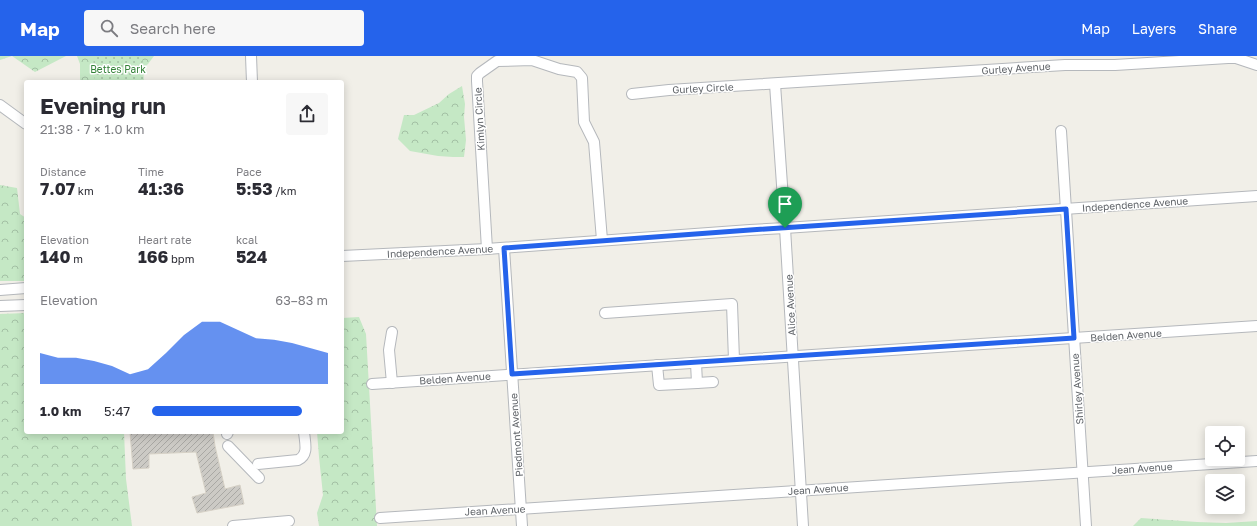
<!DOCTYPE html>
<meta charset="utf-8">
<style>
body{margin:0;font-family:"Golos Text",sans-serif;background:#f7f7f7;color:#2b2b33;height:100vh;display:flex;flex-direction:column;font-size:15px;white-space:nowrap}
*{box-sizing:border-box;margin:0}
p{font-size:13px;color:#7c7c81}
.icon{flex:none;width:22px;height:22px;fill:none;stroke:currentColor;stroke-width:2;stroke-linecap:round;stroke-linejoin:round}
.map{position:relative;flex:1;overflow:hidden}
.details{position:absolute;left:24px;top:24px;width:320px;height:354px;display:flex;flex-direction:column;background:#fff;border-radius:4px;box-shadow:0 2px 10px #0003}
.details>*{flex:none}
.buttons{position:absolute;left:1205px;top:370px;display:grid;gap:8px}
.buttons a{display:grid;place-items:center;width:40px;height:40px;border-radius:4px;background:#fff;box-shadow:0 2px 10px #0003;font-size:20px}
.pin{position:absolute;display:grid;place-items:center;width:34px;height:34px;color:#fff;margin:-41px -17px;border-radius:50% 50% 50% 0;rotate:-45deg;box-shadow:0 0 4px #0007}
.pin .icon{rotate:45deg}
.round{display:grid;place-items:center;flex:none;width:42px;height:42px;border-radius:4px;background:#f7f7f7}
.head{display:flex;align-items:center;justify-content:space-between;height:68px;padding:0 16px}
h1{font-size:22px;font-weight:700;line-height:30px}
.metrics{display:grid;grid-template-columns:repeat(3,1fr);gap:6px;height:68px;padding:4px 16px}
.metrics div{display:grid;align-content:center}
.metrics b{font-size:17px;font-weight:700}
.metrics small{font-size:11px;font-weight:400}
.metrics p{font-size:11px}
.chart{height:112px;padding:8px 16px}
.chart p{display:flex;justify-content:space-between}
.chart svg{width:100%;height:72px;margin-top:4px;fill:#2563eb;opacity:.7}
ul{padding:0 16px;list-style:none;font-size:13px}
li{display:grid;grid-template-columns:64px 48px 1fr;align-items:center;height:30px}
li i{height:10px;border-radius:5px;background:#2563eb}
header{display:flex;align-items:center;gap:24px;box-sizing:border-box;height:56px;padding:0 20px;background:#2563eb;color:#fff}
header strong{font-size:19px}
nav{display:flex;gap:22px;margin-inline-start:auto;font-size:14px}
.search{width:280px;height:36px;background:#f7f7f7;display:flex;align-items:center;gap:10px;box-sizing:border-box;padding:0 14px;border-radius:4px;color:#7c7c81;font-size:15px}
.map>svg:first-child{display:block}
.forest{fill:url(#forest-crowns)}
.park{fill:url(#park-dots)}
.building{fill:url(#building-hatch);stroke:#d6d1c6}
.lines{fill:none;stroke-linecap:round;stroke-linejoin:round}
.minor-casing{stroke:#b5b8bc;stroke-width:12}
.minor{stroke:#fff;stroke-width:10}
.route-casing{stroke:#fff;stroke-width:8}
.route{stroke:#2563eb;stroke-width:5}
.labels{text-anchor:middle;stroke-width:3;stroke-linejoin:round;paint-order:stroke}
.street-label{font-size:10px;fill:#5f6368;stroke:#fff}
.park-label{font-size:10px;fill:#348238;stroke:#fff}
</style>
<header>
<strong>Map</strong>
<div class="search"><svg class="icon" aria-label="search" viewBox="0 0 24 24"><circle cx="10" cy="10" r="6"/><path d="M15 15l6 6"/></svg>Search here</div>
<nav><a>Map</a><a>Layers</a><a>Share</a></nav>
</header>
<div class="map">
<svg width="1257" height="470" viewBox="0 0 1257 470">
<defs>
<pattern id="forest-crowns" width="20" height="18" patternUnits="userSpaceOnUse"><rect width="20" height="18" fill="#c5e8c5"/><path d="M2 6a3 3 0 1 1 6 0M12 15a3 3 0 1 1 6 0" fill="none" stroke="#a3c0a4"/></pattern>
<pattern id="park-dots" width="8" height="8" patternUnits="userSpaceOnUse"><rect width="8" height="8" fill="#c5e8c5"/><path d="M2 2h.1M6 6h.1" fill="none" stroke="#a3c0a4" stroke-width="1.8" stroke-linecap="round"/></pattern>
<pattern id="building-hatch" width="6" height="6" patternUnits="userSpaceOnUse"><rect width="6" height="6" fill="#cccac5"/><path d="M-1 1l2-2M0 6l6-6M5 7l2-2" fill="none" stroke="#a9a8a4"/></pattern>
</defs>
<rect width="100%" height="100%" fill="#f1efe8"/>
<!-- forest -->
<g class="forest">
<path d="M0,0H66L35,16L12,0L0,4Z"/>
<path d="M77,0H154L148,8L126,26H80V8Z"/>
<path d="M462,30L465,48L464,61L466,84L464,101H453L438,100L410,95L398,83L404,59H414L439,47L449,38Z"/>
<path d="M0,129L17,132L20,158L26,162V225H0Z"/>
<path d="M26,257V376H124L126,423L132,470H0V258Z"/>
<path d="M359,261L366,278L377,470H319L317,457L323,439L319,401L317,376H342V262Z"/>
<path d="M1141,462L1197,466L1226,467L1257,465V470H1133Z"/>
</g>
<!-- park -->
<path class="park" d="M93,0H142L144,26H95Z"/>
<!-- building -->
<path class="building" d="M130,376H148V377L213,376L215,390L225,433L240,429L244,448L197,457L192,441L206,437L196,396L149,398V412L133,413Z"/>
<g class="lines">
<!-- minor casing -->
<g class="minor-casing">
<g id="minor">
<path d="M251,0L252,26"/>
<path d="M775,28L785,172L803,470"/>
<path d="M632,38L669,34L1065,9H1115L1228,2H1236L1257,9"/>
<path d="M0,49L26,68"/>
<path d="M1061,75L1086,470"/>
<path d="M504,192L522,470"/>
<path d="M487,193L477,25V20L480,17L497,5L532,4L559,13L577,16L582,22L584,66L594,86L602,184"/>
<path d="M342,200L487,193L750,174L785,172L1257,140"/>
<path d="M0,234L26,232"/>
<path d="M0,250L26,249"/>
<path d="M605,257L732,248L734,304"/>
<path d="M392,276L389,294L392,327"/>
<path d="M657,309L659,329L697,327L696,307"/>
<path d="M697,327L713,326"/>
<path d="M372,328L477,321L1257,270"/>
<path d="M227,378L228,376"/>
<path d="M228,390L259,422"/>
<path d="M258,408L298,404C309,399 305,387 304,376"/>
<path d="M380,462L1257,405"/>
<path d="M233,470L289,465"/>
</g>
</g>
<!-- minor -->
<use href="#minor" class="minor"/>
</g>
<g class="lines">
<!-- route casing -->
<g class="route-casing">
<path id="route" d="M1066,153L1074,282L512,318L504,192L750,174Z"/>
</g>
<!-- route -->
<use href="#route" class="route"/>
</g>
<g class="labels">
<!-- street labels -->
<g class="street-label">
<text transform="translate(1016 12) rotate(-4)" y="4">Gurley Avenue</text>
<text transform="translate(703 32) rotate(-3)" y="4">Gurley Circle</text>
<text transform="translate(479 63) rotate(-93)" y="4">Kimlyn Circle</text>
<text transform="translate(1135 148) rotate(-4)" y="4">Independence Avenue</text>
<text transform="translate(440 195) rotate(-3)" y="4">Independence Avenue</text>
<text transform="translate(790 249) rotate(-93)" y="4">Alice Avenue</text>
<text transform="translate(1126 279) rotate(-4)" y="4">Belden Avenue</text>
<text transform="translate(455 322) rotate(-4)" y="4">Belden Avenue</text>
<text transform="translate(1077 333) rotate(-94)" y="4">Shirley Avenue</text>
<text transform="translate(516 379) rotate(-94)" y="4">Piedmont Avenue</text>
<text transform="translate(1142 412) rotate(-4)" y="4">Jean Avenue</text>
<text transform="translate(818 433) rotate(-4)" y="4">Jean Avenue</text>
<text transform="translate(495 454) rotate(-3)" y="4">Jean Avenue</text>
</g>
<!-- park labels -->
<g class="park-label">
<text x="118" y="17">Bettes Park</text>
</g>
</g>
</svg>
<div class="buttons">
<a><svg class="icon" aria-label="locate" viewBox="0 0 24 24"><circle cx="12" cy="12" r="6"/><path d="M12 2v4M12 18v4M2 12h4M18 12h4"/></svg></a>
<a><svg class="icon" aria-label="layers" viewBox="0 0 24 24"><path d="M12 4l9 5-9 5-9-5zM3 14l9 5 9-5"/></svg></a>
</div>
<div class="pin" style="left:785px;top:172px;background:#1e9e55"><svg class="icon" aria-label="arrive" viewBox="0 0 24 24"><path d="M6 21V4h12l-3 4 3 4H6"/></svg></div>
<section class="details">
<div class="head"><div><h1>Evening run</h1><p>21:38 · 7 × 1.0 km</p></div><a class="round"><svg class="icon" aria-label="share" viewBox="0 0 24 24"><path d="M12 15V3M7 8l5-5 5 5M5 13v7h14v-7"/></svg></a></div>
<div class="metrics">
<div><p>Distance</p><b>7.07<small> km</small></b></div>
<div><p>Time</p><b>41:36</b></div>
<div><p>Pace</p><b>5:53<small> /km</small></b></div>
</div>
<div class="metrics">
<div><p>Elevation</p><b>140<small> m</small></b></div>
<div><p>Heart rate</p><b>166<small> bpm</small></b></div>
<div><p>kcal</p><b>524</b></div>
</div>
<div class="chart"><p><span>Elevation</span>63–83 m</p>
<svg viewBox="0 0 160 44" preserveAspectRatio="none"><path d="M0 44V25L10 28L20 28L30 30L40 33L50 38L60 35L70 25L80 14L90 6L100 6L110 11L120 16L130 17L140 19L150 22L160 25V44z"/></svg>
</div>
<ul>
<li><b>1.0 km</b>5:47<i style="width:85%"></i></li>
</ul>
</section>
</div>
